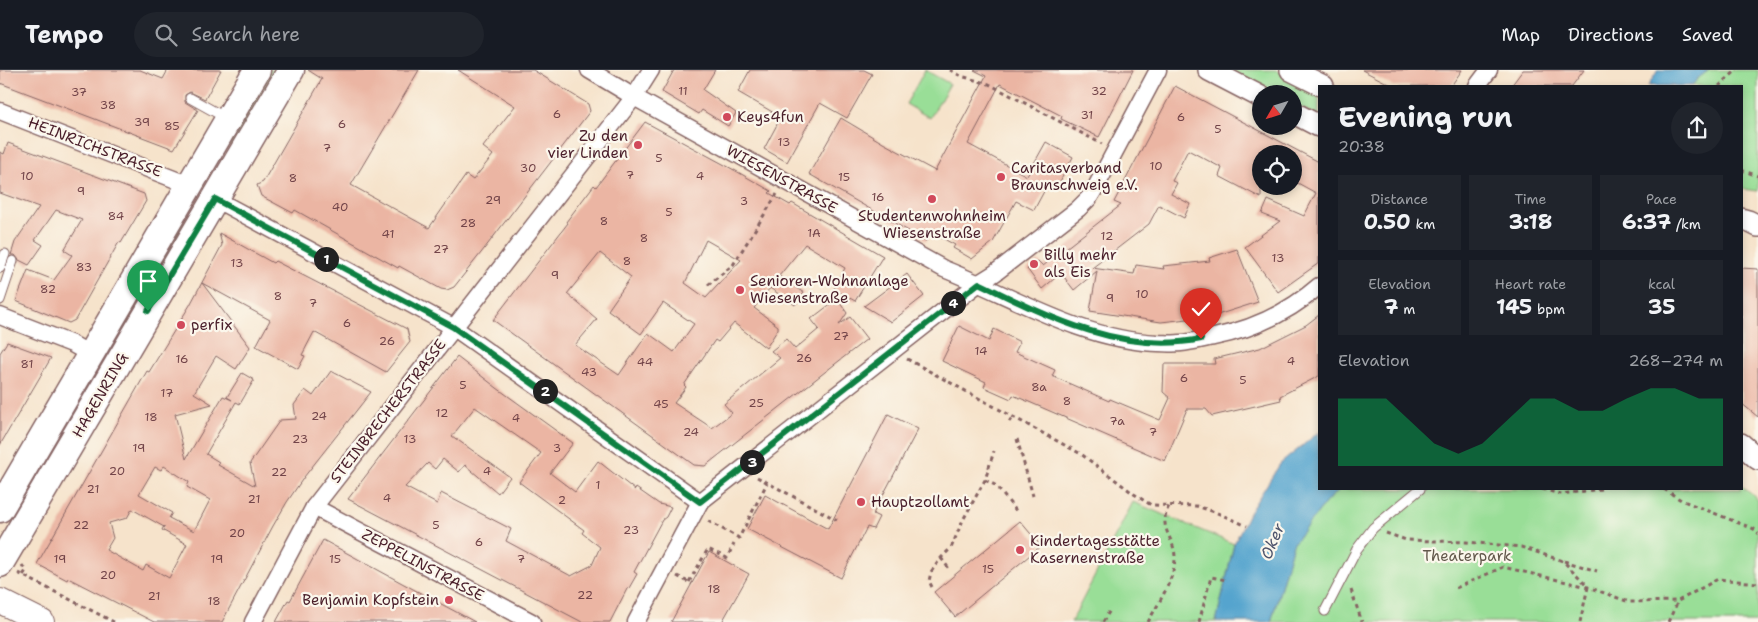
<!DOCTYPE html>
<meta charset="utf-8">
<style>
body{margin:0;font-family:"Shantell Sans",sans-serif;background:#20242c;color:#f1f3f6;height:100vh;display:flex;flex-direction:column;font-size:19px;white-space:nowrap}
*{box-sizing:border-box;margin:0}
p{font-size:16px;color:#9ea1a6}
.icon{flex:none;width:28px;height:28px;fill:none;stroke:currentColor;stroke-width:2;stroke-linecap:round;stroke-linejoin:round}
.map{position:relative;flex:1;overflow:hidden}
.sheet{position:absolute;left:1318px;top:15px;width:425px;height:405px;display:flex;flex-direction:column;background:#171b24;border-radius:0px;box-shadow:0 2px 8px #0003}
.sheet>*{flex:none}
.needle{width:32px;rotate:231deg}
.fabs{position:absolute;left:1252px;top:15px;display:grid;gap:10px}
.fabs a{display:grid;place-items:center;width:50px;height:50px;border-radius:50%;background:#171b24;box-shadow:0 2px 8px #0003;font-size:25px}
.pin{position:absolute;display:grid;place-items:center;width:42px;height:42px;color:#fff;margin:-51px -21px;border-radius:50% 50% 50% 0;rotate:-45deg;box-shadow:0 0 5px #0007}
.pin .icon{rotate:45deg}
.km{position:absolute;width:25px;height:25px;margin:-12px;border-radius:50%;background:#222;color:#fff;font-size:14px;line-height:25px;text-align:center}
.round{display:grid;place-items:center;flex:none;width:52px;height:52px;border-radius:26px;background:#20242c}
.overview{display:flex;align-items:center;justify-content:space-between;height:85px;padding:0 20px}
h1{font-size:28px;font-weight:700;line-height:38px}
.stats{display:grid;grid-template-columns:repeat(3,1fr);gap:8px;height:85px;padding:5px 20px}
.stats div{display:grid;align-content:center;border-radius:0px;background:#20242c;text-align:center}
.stats b{font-size:21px;font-weight:700}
.stats small{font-size:14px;font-weight:400}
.stats p{font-size:14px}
.chart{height:140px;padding:10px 20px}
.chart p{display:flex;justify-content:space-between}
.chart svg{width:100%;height:90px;margin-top:5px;fill:#0b8043;opacity:.7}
header{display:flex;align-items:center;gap:30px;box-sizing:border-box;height:70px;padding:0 25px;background:#171b24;border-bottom:1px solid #363941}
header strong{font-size:24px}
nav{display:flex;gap:28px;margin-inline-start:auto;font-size:18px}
.search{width:350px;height:45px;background:#20242c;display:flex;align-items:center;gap:12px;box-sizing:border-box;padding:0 18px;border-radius:28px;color:#9ea1a6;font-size:19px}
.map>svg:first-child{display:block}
.green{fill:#99de97;stroke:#727e61}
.water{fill:#54a4ce;stroke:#4f627c}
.building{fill:#ebb5a3;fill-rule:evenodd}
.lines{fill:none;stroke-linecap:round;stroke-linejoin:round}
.service-casing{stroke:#866463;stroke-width:11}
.minor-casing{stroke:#866463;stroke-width:19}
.tertiary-casing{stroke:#866463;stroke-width:24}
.secondary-casing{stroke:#866463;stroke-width:26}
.primary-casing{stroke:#866463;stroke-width:29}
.path{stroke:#866463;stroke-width:3;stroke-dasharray:4 4;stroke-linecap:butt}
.service{stroke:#fff;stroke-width:9}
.minor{stroke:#fff;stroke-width:16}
.tertiary{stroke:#fff;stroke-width:21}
.secondary{stroke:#fff;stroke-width:24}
.primary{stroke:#fff;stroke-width:26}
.route-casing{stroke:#fff;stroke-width:10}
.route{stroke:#0b8043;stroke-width:6}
.poi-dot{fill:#d1495b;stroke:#fbf7ec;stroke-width:2}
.labels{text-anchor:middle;stroke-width:4.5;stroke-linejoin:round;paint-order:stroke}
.number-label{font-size:12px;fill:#724449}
.poi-label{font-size:15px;fill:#4a1f2b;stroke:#fbf7ec;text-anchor:start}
.street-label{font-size:15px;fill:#4a1f2b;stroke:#fbf7ec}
.park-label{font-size:15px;fill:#62584b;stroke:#fbf7ec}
.water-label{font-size:16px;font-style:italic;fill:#4e546c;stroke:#fbf7ec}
</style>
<header>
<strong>Tempo</strong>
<div class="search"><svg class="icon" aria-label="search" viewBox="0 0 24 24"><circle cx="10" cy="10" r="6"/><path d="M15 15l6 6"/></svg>Search here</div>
<nav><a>Map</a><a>Directions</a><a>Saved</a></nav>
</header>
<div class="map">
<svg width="1758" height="552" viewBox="0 0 1758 552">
<rect width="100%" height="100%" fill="#fbf7ec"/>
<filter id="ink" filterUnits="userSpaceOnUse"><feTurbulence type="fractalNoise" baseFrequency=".02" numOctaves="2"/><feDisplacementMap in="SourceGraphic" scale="10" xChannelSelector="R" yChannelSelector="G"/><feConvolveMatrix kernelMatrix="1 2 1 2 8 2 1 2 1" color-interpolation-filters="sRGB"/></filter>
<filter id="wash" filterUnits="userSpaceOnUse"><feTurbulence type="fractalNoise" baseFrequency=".0096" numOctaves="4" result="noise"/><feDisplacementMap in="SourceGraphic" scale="20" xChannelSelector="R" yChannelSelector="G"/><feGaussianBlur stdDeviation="1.12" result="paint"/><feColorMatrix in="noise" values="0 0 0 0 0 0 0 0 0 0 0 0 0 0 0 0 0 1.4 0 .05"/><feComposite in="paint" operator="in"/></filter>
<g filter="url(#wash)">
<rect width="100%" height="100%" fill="#f6e3cb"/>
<!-- green -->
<g class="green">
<path d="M268,0H279L234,77L225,72Z"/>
<path d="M925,0L950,14L930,48L906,34Z"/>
<path d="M1229,0H1276L1319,22V47L1294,34V24H1274Z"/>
<path d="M1709,0H1758V121L1741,119V16H1692L1697,9Z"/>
<path d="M180,149L188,154L54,381L50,378Z"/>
<path d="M1741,415L1758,430V552H1271L1293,474L1326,432L1340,419H1741Z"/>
<path d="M1133,432L1234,474L1216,552H1071Z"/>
</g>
<!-- water -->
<g class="water">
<path d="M1658,0H1709L1697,9L1692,16H1648Z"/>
<path d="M1319,362V419H1340L1326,432L1293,474L1271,552H1216L1234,474L1249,443L1280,394Z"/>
</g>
<g id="blocks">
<!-- building -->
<g class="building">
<path d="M0,0H140L163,9L168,0H221L205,29L190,22L185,25V32L198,40L174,79L0,13Z"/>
<path d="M308,0H419L351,115L429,158L466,105L473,110L493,85L483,77L515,36L458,0H533L588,34L590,41L481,183L454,217L447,220L441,219L399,196L398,198L295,140L293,143L261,126L257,115L263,112L322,9Z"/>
<path d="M674,0H715L703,20L736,43L728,56L702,40L699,44L662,22Z"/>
<path d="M750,0H864L872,4L847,48L820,33L787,92L764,79L781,47L738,22Z"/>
<path d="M974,0H1133L1099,67L1061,49L1062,46L1000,14L968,74L1027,106L1046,72L1073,87L1057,117L1049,112L1034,140L1016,131L993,172L972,189L953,178L955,175L931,162L926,171L809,104L841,48L883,73L935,101L986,6Z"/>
<path d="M1362,0H1462L1451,16H1393Z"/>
<path d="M1523,0H1584L1572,16H1511Z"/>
<path d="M1175,16L1319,92V193L1278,222L1245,177L1280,151L1262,144L1268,130L1304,146L1316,123L1294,111V84H1261V128L1219,106L1222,98L1188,80L1172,111L1177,113L1171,124L1190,134L1184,148L1159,135L1149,154L1092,198L1134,204L1136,195L1164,199L1163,196L1210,191L1209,188L1237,179L1258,232L1214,246L1161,252L1090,241L1097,201L1074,220L1061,203L1042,219L1027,199L1038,191L1043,196L1121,135L1114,132Z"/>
<path d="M645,52L736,101L771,121L769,123L790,135L792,133L883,186L855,231L834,219L845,198L805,174L779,206L804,223L795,235L770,218L754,238L778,256V259L766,278L734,253L718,272L715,270L684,315L686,317L674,333L712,358L732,343L724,334L780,288L771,281L786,269L795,279L819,259L811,249L837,229L847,243L839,255L850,247L867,269L705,396L694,395L493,250L568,153L566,152L594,115L596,117ZM706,170L741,190L706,228L685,213ZM600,183L631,207L608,240L641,264L663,233L694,254L674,282L648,263L619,305L575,275L597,249L567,224Z"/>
<path d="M8,73L144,124L146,131L121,173L119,172L75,250L69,253L16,231L28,200L54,210L72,185L64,180L82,150L56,140L35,170L43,175L29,195L19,190L15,185H11L15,172L39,137L0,123V82L4,84Z"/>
<path d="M219,163L273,193L275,191L407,259L410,272L386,302L314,262L302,285L305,286L298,299L256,276L270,250L202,213L250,277L236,299L216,286L194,323L212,334L175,344L186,389L223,326L232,330L227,327L242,303L254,310L240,334L236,332L206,384L219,392L218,395L255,416L250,393L280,350L296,349L294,335L305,320L313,326L331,301L371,322L304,407L287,432L273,456L222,552H154L68,508L67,510L37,494L147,301L149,302L190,235L222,175ZM164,396L189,412L187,417L210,430L194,461L169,448L172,443L139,424L155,397L161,400ZM132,439L164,457V456L162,460L187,474L169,508L146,495L143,501L106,480L113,468L109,453L127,448Z"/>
<path d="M1741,198L1758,199V347L1741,333Z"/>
<path d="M907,204L924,226L891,252L864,236Z"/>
<path d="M1319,245V306L1280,326L1281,330L1212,346L1206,339H1187L1165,391L1013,325L1011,329L984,317L986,312L942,291L959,256L989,271L994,259L1020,272L1015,282L1055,300L1052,306L1109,331L1110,329L1160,350L1170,328L1163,322L1164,294H1215L1214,289L1260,278L1306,255Z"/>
<path d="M7,272L51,288L0,375V283Z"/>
<path d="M457,287L497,318L573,373L550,403L575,422L598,391L635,420L636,418L659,434L671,437L666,447L662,450L634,502L637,504L629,518L628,517L610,552H582L348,429ZM475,337L541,383L519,412L584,460L582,463L600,477L592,495L571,506L506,471L511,459L441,423L437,434L405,417L428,393L435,399L443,389L459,402L465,395L498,423L510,407L452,366Z"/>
<path d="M888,344L918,359L873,444L879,447L873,459L867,457L841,508L747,459L765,425L828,459Z"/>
<path d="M1020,451L1041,476L955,547L934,522Z"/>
<path d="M323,470L413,519L475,552H276L288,530L290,531Z"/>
<path d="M709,482L749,504L722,552H671Z"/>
</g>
</g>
</g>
<g filter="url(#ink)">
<use href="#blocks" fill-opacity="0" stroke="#866463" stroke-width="1"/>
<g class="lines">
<!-- service casing -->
<g class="service-casing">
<g id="service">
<path d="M190,28L226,48"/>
<path d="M0,198L5,184"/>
<path d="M0,230L13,191"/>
<path d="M1325,541L1357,479L1373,458L1420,419"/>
</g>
</g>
<!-- minor casing -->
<g class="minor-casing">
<g id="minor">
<path d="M589,0L634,27L944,199C1015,227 1081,270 1158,273C1165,273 1173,274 1181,273C1192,272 1203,269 1214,267C1254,259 1288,243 1319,216"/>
<path d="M1477,16L1489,0"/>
<path d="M0,41L189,115"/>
<path d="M215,129L453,257L700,432"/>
<path d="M0,246L72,274L90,284"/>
<path d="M314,437L532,552"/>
<path d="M253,552L314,437L634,27L651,0"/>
<path d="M636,552L700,432L979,213L995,203L1078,139L1089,128L1097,115L1158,0"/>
</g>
</g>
<!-- tertiary casing -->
<g class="tertiary-casing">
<g id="tertiary">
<path d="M1209,0L1261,27"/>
<path d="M1291,0L1323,16"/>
<path d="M1294,43L1319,56"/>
<path d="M1741,149L1748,151L1758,156"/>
<path d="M1741,374L1758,389"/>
</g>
</g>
<!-- secondary casing -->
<g class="secondary-casing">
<path id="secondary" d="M0,531L42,552"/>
</g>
<!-- primary casing -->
<g class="primary-casing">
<g id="primary">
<path d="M0,439L257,0"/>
<path d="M0,494L291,0"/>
</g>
</g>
<!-- path -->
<g class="path">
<path d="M950,0L961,6L989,14L1102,74"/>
<path d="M1719,16L1737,0"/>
<path d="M1741,100L1758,106"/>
<path d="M708,215L733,195L777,124"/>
<path d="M907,289L1081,384L1134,424L1151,435L1196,436L1215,442L1247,456"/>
<path d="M1009,352L1013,346"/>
<path d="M1017,369L1033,426"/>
<path d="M757,407L837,450"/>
<path d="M985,410L995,415L1018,443"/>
<path d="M1542,419L1560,424L1602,419"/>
<path d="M1664,419L1681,430L1754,459L1758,464"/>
<path d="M708,451L739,468L767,413"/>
<path d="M1386,463L1406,470L1466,472L1521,477L1563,491L1588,516"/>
<path d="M941,488L950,500"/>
<path d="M1564,491L1597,501"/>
<path d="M22,495L26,501L23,505"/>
<path d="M18,503L114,552"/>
<path d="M677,506L692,514"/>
<path d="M689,512L708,479L727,488L734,474"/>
<path d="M932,517L929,511L931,502L941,488L951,478L963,450L985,410L994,381"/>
<path d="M1456,518L1503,497L1588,517L1629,532L1678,531L1718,509L1758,513"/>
<path d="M1351,520L1362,552"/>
<path d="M1103,552L1110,540"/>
<path d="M1148,552C1158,534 1175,508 1175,488C1175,467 1157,459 1169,436"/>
<path d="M1199,552L1211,507L1226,510"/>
<path d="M1580,552L1588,517"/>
<path d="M1668,552L1678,531"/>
</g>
<!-- service -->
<use href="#service" class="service"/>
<!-- minor -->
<use href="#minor" class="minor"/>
<!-- tertiary -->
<use href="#tertiary" class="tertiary"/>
<!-- secondary -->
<use href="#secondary" class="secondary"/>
<!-- primary -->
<use href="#primary" class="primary"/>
</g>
</g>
<g class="lines" filter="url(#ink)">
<!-- route casing -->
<g class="route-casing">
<path id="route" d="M148,241L215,129L453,257L700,432L979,213C1048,247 1122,285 1201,269"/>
</g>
<!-- route -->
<use href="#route" class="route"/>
</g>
<!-- markers -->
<g class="poi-dot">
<circle cx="727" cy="47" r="5"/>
<circle cx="638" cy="75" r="5"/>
<circle cx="1001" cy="107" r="5"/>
<circle cx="932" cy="129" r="5"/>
<circle cx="1034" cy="194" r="5"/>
<circle cx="740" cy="220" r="5"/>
<circle cx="181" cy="255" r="5"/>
<circle cx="861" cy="432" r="5"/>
<circle cx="1020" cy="480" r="5"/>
<circle cx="449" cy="530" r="5"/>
</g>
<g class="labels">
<!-- number labels -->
<g class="number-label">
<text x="683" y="25">11</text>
<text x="1099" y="25">32</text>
<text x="79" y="26">37</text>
<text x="108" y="39">38</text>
<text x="557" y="48">6</text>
<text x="1087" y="49">31</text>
<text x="1181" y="51">6</text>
<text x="142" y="56">39</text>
<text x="342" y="58">6</text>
<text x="172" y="60">85</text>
<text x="1218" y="63">5</text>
<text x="784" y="76">13</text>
<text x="327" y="82">7</text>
<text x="659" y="92">5</text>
<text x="1156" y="100">10</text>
<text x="528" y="102">30</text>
<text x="630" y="109">7</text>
<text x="27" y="110">10</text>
<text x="700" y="110">4</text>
<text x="844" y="111">15</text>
<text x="293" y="112">8</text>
<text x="81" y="125">9</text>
<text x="878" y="131">16</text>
<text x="493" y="134">29</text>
<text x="744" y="135">3</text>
<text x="340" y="141">40</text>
<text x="669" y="146">5</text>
<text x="116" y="150">84</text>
<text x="604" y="155">8</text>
<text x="468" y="157">28</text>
<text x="814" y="167">1A</text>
<text x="388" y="168">41</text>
<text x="1107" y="170">12</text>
<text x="644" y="172">8</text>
<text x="441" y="183">27</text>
<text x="1278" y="192">13</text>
<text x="627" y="195">8</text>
<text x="237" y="197">13</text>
<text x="84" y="201">83</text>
<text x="555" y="209">9</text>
<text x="48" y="223">82</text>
<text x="1142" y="228">10</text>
<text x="278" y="230">8</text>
<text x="1110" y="232">9</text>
<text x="313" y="237">7</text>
<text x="347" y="257">6</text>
<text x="841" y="270">27</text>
<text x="387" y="275">26</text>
<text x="981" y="285">14</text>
<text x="804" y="292">26</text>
<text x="182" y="293">16</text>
<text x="1291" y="295">4</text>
<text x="645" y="296">44</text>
<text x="27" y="298">81</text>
<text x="589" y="306">43</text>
<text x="1184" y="312">6</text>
<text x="1243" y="314">5</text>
<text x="463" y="319">5</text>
<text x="1039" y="321">8a</text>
<text x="167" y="327">17</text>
<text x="1067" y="335">8</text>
<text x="756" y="337">25</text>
<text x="661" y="338">45</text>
<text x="442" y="347">12</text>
<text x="319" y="350">24</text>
<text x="151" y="351">18</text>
<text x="516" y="352">4</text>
<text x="1117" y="355">7a</text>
<text x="691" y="366">24</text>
<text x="1153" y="366">7</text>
<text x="300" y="373">23</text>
<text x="410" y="373">13</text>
<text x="139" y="382">19</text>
<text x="557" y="382">3</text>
<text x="117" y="405">20</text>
<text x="487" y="405">4</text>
<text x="279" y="406">22</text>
<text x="598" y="419">1</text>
<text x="93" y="423">21</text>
<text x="387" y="432">4</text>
<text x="254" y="433">21</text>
<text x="562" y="434">2</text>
<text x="81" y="459">22</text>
<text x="436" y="459">5</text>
<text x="631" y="464">23</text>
<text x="237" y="467">20</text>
<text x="479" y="476">6</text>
<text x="60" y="493">19</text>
<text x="217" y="493">19</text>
<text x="335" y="493">15</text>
<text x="521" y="493">7</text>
<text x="988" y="503">15</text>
<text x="108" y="509">20</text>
<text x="714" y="523">18</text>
<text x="585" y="529">22</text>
<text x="154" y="530">21</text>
<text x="214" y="535">18</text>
</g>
<!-- poi labels -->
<g class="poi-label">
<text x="737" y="52">Keys4fun</text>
<text x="628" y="71" text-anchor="end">Zu den<tspan x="628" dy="17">vier Linden</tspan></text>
<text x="1011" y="103">Caritasverband<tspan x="1011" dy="17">Braunschweig e.V.</tspan></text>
<text x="932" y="151" text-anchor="middle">Studentenwohnheim<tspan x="932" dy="17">Wiesenstraße</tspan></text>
<text x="1044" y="190">Billy mehr<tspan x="1044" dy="17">als Eis</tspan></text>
<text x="750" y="216">Senioren-Wohnanlage<tspan x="750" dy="17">Wiesenstraße</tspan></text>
<text x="191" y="260">perfix</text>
<text x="871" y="437">Hauptzollamt</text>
<text x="1030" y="476">Kindertagesstätte<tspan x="1030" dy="17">Kasernenstraße</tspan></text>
<text x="439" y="535" text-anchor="end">Benjamin Kopfstein</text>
</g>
<!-- street labels -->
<g class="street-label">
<text transform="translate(95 77) rotate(21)" y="5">HEINRICHSTRASSE</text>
<text transform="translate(782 109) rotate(29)" y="5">WIESENSTRASSE</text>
<text transform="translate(100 325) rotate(-60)" y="5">HAGENRING</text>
<text transform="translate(388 341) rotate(-52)" y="5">STEINBRECHERSTRASSE</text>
<text transform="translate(423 495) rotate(28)" y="5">ZEPPELINSTRASSE</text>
</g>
<!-- park labels -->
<g class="park-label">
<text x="1467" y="491">Theaterpark</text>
</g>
<!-- water labels -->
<g class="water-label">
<text transform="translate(1272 471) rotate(-67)" y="6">Oker</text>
</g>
</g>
</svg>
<div class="fabs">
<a><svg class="needle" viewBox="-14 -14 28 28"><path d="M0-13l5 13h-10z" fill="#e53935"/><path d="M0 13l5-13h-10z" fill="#9ea1a6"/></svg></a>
<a><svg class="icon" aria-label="locate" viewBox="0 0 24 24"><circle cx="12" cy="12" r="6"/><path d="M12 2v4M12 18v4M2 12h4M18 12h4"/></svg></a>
</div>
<div class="pin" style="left:148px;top:241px;background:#1e9e55"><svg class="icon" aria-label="arrive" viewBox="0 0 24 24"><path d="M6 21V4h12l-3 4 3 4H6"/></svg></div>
<div class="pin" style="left:1201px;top:269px;background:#d93025"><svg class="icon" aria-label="check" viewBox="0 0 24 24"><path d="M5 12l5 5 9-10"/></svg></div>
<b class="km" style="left:326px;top:189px">1</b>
<b class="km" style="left:545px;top:321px">2</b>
<b class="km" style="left:752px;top:392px">3</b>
<b class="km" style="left:953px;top:233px">4</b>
<section class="sheet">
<div class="overview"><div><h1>Evening run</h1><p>20:38</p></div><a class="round"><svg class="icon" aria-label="share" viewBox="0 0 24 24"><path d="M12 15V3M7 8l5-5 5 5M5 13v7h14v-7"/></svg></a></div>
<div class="stats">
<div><p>Distance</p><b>0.50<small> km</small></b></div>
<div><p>Time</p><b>3:18</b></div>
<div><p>Pace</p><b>6:37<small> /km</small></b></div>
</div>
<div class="stats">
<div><p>Elevation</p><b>7<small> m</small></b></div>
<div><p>Heart rate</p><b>145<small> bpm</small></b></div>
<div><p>kcal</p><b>35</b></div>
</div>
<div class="chart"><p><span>Elevation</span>268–274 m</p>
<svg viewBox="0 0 160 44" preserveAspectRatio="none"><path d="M0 44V11L10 11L20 11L30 22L40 33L50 38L60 33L70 22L80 11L90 11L100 17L110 17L120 11L130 6L140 6L150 11L160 11V44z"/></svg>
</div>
</section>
</div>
